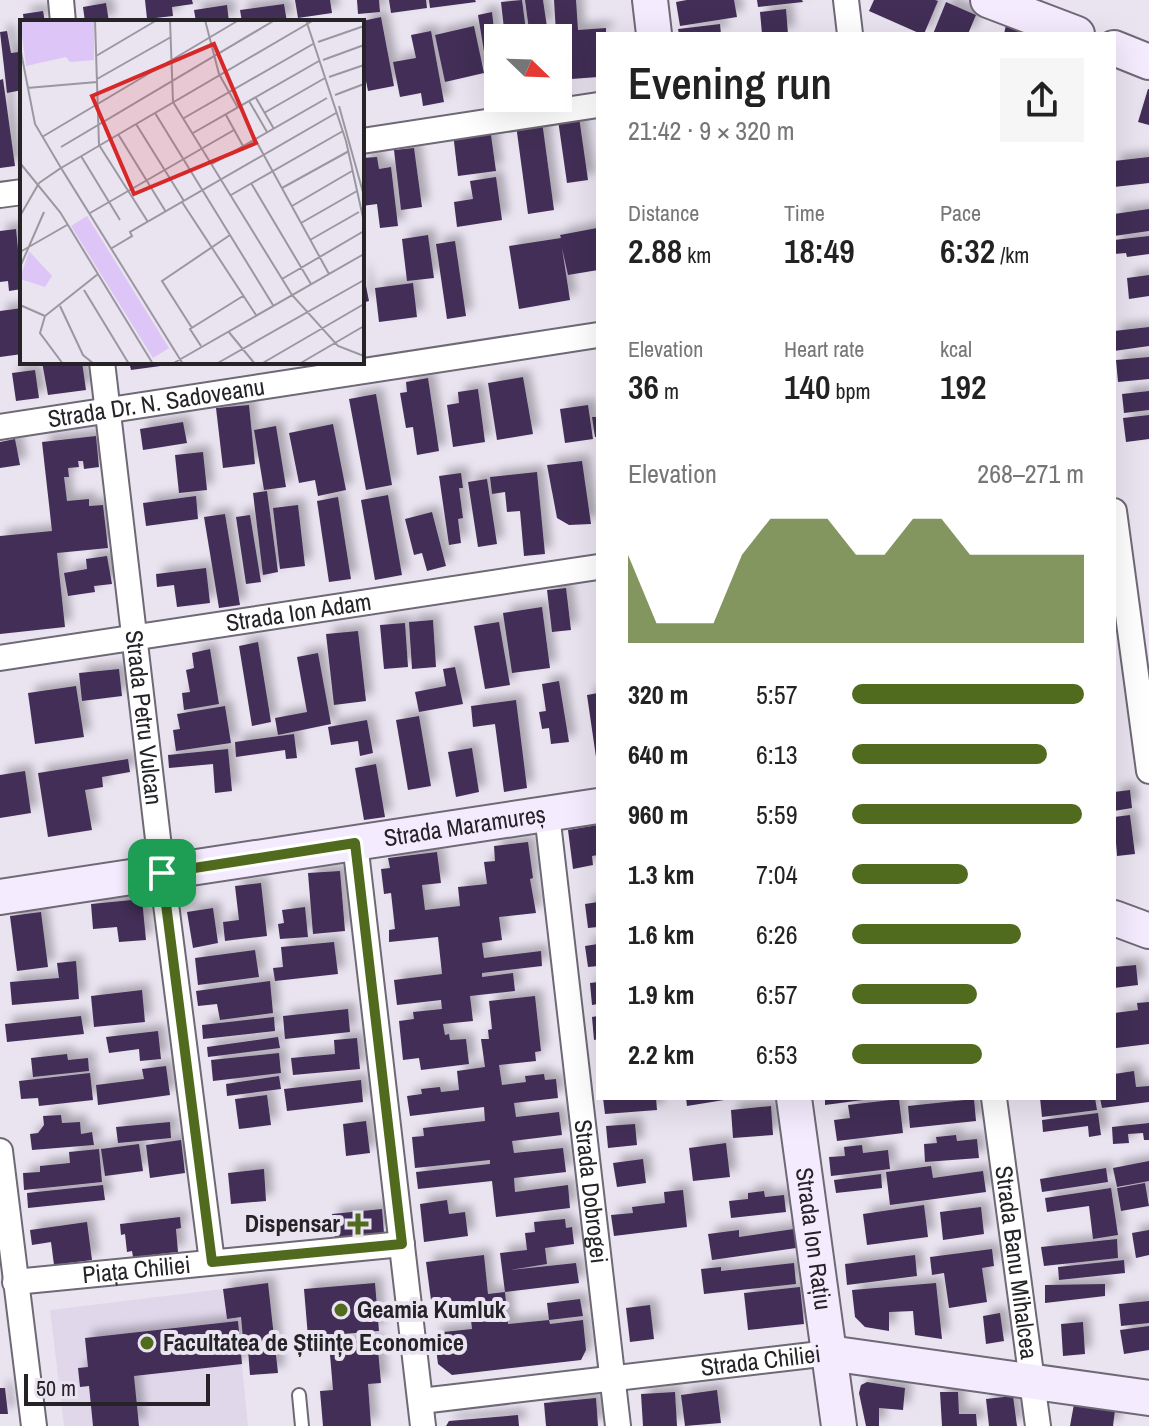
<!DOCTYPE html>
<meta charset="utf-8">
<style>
body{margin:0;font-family:"Archivo Narrow",sans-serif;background:#f6f6f6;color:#222;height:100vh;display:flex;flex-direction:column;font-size:30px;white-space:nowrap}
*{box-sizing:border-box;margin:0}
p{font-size:26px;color:#767676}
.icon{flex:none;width:44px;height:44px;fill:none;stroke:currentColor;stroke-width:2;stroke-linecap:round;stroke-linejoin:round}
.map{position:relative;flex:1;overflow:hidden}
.details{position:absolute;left:596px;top:32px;width:520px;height:1068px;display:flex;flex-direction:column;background:#fff;border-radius:0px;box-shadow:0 8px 32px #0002}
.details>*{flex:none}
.needle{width:52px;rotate:113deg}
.controls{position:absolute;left:484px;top:24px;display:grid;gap:16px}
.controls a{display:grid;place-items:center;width:88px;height:88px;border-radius:0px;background:#fff;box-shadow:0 8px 32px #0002;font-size:40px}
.scale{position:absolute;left:24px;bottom:20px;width:186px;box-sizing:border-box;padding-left:8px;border:4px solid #252328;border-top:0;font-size:22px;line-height:28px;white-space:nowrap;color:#252328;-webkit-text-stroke:6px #eae4f1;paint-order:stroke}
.pin{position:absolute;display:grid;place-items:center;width:68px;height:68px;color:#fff;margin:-34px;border-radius:16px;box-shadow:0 4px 12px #0006}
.round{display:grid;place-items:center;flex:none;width:84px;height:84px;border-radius:0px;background:#f6f6f6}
.head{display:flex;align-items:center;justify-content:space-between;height:136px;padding:0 32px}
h1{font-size:44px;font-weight:600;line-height:60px}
.stats{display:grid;grid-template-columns:repeat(3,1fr);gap:12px;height:136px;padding:8px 32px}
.stats div{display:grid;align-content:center}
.stats b{font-size:34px;font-weight:600}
.stats small{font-size:22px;font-weight:400}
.stats p{font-size:22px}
.chart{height:224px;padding:16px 32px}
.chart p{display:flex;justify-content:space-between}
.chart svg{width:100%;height:144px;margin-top:8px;fill:#506b1e;opacity:.7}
ul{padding:0 32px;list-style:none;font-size:26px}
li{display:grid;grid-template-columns:128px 96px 1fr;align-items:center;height:60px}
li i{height:20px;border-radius:10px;background:#506b1e}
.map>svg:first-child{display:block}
.built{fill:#e0d7eb}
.building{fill:#432e57;filter:url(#shadow)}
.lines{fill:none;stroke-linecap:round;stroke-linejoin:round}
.lane-casing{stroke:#6e6975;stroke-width:16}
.street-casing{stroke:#6e6975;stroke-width:28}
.secondary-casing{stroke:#6e6975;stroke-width:38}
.lane{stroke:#fff;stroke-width:12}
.street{stroke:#fff;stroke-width:24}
.secondary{stroke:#f4ecfe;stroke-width:34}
.route-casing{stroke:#fff;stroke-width:16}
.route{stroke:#506b1e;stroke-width:10}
.poi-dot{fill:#506b1e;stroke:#eae4f1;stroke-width:3}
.labels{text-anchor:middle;stroke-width:8;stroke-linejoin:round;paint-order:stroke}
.street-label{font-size:24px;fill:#252328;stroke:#eae4f1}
.poi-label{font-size:24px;font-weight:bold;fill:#252328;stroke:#eae4f1;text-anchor:start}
.inset-road{fill:none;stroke:#9b97a1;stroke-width:2}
.view{fill:#d62828;fill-opacity:0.15;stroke:#d62828;stroke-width:4}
.inset-edge{fill:none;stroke:#252328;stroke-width:4}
</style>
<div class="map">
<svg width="1149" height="1426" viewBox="0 0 1149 1426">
<defs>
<filter id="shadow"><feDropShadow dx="7" dy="-7" stdDeviation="4" flood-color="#0004"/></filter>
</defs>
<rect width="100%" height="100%" fill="#eae4f1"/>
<!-- built -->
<path class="built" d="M223,1289L227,1319L237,1318L248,1426H64L50,1310Z"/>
<!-- building -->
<g class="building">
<path d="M145,0H192L193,4L172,7L173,16L147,19Z"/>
<path d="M295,0H330L332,13L298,18Z"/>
<path d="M357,0H379L380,12L358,14Z"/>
<path d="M389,0H426L427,8L391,13Z"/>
<path d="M429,0H475L476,2L430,8Z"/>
<path d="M522,0L527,38H505L501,2Z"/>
<path d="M525,0H543L547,27L529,30Z"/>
<path d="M554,0H576L578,30L606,28V34H598V77L558,80V38H540V34L556,33Z"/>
<path d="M687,0H734L737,17L680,26L676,2Z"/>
<path d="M757,0H802L803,2L758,7Z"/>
<path d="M874,0H935L938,1L924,34H921L869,11Z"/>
<path d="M946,2L976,15L968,34H933Z"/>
<path d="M106,3L109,22H85L83,7Z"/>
<path d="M284,4L287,22H242L240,10Z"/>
<path d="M227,5L229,22H196L194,10Z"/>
<path d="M786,9L788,34H762L760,12Z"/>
<path d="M43,11L45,22H24L23,14Z"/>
<path d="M492,12L498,62L486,64L478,15Z"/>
<path d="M381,17L394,86L368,91L362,61V21Z"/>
<path d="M720,24L721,34H679L678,29Z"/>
<path d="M1006,25L1031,33L1030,34H1004Z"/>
<path d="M474,26L484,73L445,82L435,35Z"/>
<path d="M7,31L11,53L19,52L18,41H22V90L7,93L0,32Z"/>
<path d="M431,31L444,102L423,106L421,93L400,97L393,62L416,58L411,35Z"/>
<path d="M3,79L15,166L0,168V80Z"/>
<path d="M1148,89H1149V125L1138,122Z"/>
<path d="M578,110L588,180L567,183L557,113Z"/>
<path d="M542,121L554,210L528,214L516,125Z"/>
<path d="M490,128L496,171L458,176L453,133Z"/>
<path d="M414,148L422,207L401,210L394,150Z"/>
<path d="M377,157L379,169L391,167L398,226L380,228L377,204L362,206V158Z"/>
<path d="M1149,157V183L1114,187V161Z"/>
<path d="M496,177L502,220L457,227L454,202L473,199L470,181Z"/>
<path d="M1149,209V231L1114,236V214Z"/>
<path d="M597,228L598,270L568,275L562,248L570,300L519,309L509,246L561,238L560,235Z"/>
<path d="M16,229L22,289L9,291L8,281L0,282V231Z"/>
<path d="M428,235L434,278L407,281L402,239Z"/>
<path d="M1149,236V254L1127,257L1126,253L1114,254V240Z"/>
<path d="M455,241L466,316L447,319L436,244Z"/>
<path d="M362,266L369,301L362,303Z"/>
<path d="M1149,275V296L1129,299L1127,278Z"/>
<path d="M413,283L417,317L379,322L375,288Z"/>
<path d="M22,308V354L0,357V311Z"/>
<path d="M1149,327V346L1114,351V331Z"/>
<path d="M1149,357V379L1118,382L1116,360Z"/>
<path d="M42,362H82L86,390L48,395Z"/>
<path d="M129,362H175V364L131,370Z"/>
<path d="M35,370L39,398L16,401L12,373Z"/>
<path d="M523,377L533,434L497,440L488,383Z"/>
<path d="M428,378L439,451L417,455L413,427L406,428L400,393L407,392L406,382Z"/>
<path d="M478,389L485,442L453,447L447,405L459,403L458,392Z"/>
<path d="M1149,391V410L1124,413L1122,394Z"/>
<path d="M376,394L392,485L366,490L349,399Z"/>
<path d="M249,405L255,464L223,468L216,408Z"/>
<path d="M588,405L593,439L565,443L560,409Z"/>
<path d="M1149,415V439L1126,442L1123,418Z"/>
<path d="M592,417H598V437H595Z"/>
<path d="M183,422L187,443L143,450L140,429Z"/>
<path d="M333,424L346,490L318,496L315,480L299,483L289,433Z"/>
<path d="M276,426L286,487L264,490L254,430Z"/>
<path d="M96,436L99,467L84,469L83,461H78L79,467L68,468L69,477H64L67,501L89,499V506L103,505L108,548L57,553L65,627L0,634V536L52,531L42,442Z"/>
<path d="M15,439L20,465L0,468V442Z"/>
<path d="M203,452L207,490L179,493L175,455Z"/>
<path d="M582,461L591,524L569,525L557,518L547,465Z"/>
<path d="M537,472L545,554L524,556L520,511L507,512L505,492L492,494L490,477Z"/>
<path d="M461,473L463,488H459L463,518L458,519L461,543L449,545L439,476Z"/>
<path d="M487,479L497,544L478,547L468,482Z"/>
<path d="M267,491L278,572L263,575L253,493Z"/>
<path d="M388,495L402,575L375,580L361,500Z"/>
<path d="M196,496L198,519L146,526L143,503Z"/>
<path d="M338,497L351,579L329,582L317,501Z"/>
<path d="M298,505L305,566L280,569L273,508Z"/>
<path d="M432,512L446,566L427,571L422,553L414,555L405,519Z"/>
<path d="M225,514L240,605L219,608L204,517Z"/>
<path d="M250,515L261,582L246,584L236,517Z"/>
<path d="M107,556L112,584L94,586L95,592L68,596L64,573L87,569L86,559Z"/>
<path d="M206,568L210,603L177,607L174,585L157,587L156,574Z"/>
<path d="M566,588L571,630L552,632L547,590Z"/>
<path d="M542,607L550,668L512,673L503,613Z"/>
<path d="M433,620L436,667L412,669L409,622Z"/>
<path d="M499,622L510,685L485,689L474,626Z"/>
<path d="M405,623L408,667L384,669L380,625Z"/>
<path d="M358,631L366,701L334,705L326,634Z"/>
<path d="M258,642L271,722L252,726L239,646Z"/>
<path d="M210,649L219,704L184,710L182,693L190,692L186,670L194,668L192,653Z"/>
<path d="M318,653L331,724L278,735L275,718L307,712L297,657Z"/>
<path d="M455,667L463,704L419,712L415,692L446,686L443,669Z"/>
<path d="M119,669L122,696L82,701L79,673Z"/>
<path d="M559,681L569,742L551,744L549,728L542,729L539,712L546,711L542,684Z"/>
<path d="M76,686L84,737L35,744L28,693Z"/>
<path d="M598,693V757H596L587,695Z"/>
<path d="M516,700L527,788L504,792L495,724L473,727L471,706Z"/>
<path d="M225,706L231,743L176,751L173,730L180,729L177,714Z"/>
<path d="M419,716L431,786L408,790L396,720Z"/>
<path d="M367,720L373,753L360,756L358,741L331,745L328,727Z"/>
<path d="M294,734L297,758L286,759L285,750L236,757L235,742Z"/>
<path d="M472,748L479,792L456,797L448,752Z"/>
<path d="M228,749L232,791L215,793L213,764L169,768L168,755Z"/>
<path d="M128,759L130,772L102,777L103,787L85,790L92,830L48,837L38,773Z"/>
<path d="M376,764L385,817L364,820L355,768Z"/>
<path d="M25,771L31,813L0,818V775Z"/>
<path d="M1130,790L1132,808L1114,811V792Z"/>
<path d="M1130,815L1135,854L1117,856L1114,817Z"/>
<path d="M598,825V855L592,856L593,865L573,869L568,830Z"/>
<path d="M528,842L533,878L530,879L536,913L499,917L502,940L482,943L484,958L541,951L542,966L482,973V977L513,973L515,991L470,996L473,1021L443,1024L445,1035L449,1034L450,1040L466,1039L469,1064L421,1070L419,1058L403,1060L399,1021L414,1019L413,1012L442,1009L441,1000L397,1005L394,980L442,974L438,937L389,942V930L395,929L391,893L384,894L381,869L390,868L388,858L437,852L441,883L422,885L425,910L460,906L458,887L487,884L484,862L495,861L494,846Z"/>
<path d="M340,871L345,931L313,934L308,873Z"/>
<path d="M261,883L267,936L225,941L223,922L239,920L235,886Z"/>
<path d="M142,899L146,940L119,942L117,927L93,929L91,904Z"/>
<path d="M598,902V927L588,928L585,904Z"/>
<path d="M305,907L308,937L280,939L278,924L284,923L282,910Z"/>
<path d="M213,908L218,943L193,948L187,912Z"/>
<path d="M41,912L48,967L17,971L10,916Z"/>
<path d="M334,942L338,974L275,981L273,968L283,967L281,947Z"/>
<path d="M598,944V966L588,967L585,946Z"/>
<path d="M255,950L259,977L198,985L195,958Z"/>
<path d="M76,961L79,999L12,1005L10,982L59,978L57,963Z"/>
<path d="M1136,965L1138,985L1114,988V967Z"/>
<path d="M270,981L273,1013L220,1020L217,1004L198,1006L196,991Z"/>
<path d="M598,982V1004L592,1005L590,983Z"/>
<path d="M142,990L145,1022L94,1027L91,996Z"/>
<path d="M535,996L541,1051L535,1052L536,1061L499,1065L502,1085L526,1082L525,1076L544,1074L545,1080L556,1079L558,1098L514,1103L516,1117L559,1112L562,1135L512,1141L514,1153L563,1148L566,1172L514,1178L515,1192L568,1185L570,1208L496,1217L492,1181L418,1189L416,1172L490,1164V1160L415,1168L412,1137L424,1136L423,1128L485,1121L484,1107L410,1116L407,1096L422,1094L421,1089L440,1087L441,1092L459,1090L457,1071L485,1067L481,1039H489L488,1030L492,1029L489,1001Z"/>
<path d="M1149,1002V1044L1116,1048L1114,1013L1138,1010L1137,1003Z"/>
<path d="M348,1009L350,1032L285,1039L283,1016Z"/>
<path d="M81,1016L84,1034L7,1042L5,1024Z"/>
<path d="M598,1016V1039L594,1040L592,1017Z"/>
<path d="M274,1017L275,1031L203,1039L202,1025Z"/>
<path d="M158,1031L161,1059L140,1061L139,1049L109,1053L106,1037Z"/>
<path d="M278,1037L280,1048L208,1057L207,1047Z"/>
<path d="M357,1038L360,1069L293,1075L291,1058L335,1054L334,1040Z"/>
<path d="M279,1053L281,1073L213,1081L211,1060Z"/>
<path d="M67,1054L68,1060L88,1058L89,1071L33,1077L31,1058Z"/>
<path d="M166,1066L170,1095L98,1105L96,1085L144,1079L142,1069Z"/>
<path d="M1134,1071L1136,1087L1149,1086V1102L1102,1108L1100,1098H1114V1074Z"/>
<path d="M90,1073L93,1100L39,1106L38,1098L21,1099L19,1081Z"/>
<path d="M279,1076L281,1089L227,1096L226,1084Z"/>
<path d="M361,1080L363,1102L287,1111L284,1089Z"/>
<path d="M267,1095L271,1125L239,1129L235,1099Z"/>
<path d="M603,1098H656L657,1110L605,1114Z"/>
<path d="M686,1098H724V1100L687,1106Z"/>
<path d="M825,1098H863V1100L825,1105Z"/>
<path d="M1040,1098H1095L1097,1110L1042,1117Z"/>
<path d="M899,1099L903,1133L837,1141L834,1120L850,1118L848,1105Z"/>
<path d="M974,1099L976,1121L910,1128L908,1106Z"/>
<path d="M771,1106L773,1135L733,1138L731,1110Z"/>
<path d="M1098,1113L1101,1135L1089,1137L1088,1126L1043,1132L1042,1120Z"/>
<path d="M61,1115L62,1123L80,1122L81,1134L92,1132L94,1145L32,1150L30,1134L38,1133L44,1125L43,1116Z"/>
<path d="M366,1121L370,1153L346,1156L343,1124Z"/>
<path d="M170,1122L171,1138L118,1143L116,1127Z"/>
<path d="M1149,1123V1140H1144L1143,1133L1128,1134L1129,1143L1113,1144L1112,1127Z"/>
<path d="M635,1124L637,1145L608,1148L606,1126Z"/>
<path d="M956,1135L957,1141L977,1139L979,1158L925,1162L924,1144L937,1143L936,1137Z"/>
<path d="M181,1140L185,1173L150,1178L146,1145Z"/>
<path d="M726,1143L730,1177L693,1181L689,1148Z"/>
<path d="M139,1144L143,1171L105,1176L101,1149Z"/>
<path d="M862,1145L863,1153L888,1150L890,1169L831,1176L829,1157L845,1156L844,1147Z"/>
<path d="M99,1149L102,1182L24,1190L23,1173L40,1172V1166L70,1163L69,1152Z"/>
<path d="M643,1159L646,1183L617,1187L613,1163Z"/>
<path d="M1149,1161V1181L1117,1187L1113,1168Z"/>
<path d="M931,1166L933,1178L983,1171L986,1192L890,1205L886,1172Z"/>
<path d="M1106,1168L1108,1182L1042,1192L1040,1179Z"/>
<path d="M264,1169L266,1201L231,1204L228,1173Z"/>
<path d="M881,1174L882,1188L836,1193L834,1180Z"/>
<path d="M1145,1183L1149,1206L1121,1211L1117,1188Z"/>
<path d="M103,1185L105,1200L28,1208L27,1193Z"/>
<path d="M1111,1188L1118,1235L1093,1239L1089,1206L1047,1212L1045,1198Z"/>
<path d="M683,1190L687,1227L614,1236L611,1215L633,1213L632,1207L665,1203L664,1192Z"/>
<path d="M764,1191L765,1197L784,1195L786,1212L731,1218L729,1201L748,1199V1193Z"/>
<path d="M447,1200L449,1214L465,1212L468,1236L424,1242L420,1204Z"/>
<path d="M924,1205L928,1237L867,1245L863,1214Z"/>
<path d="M981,1207L984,1234L943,1240L940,1212Z"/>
<path d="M382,1209L384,1233L335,1238L332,1214Z"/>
<path d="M180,1217L181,1228L176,1229L178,1252L133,1257L132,1251L127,1252L125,1234L121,1235L120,1224Z"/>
<path d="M565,1219L566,1228L572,1227L574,1244L545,1248L547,1264L510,1270L576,1263L579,1283L505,1292L508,1324L549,1320L550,1324L583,1320L586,1350L581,1360L452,1375L438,1364L434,1333L472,1329L470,1311L447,1314L445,1299L431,1300L426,1262L484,1255L488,1294L505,1292L500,1253L527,1250L525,1233L535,1232L534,1222Z"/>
<path d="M87,1222L92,1260L54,1265L51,1242L32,1245L30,1230Z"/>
<path d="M794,1229L796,1248L712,1260L708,1234L739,1230V1237Z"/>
<path d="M1149,1230V1255L1136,1258L1132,1233Z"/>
<path d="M1117,1239L1118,1258L1044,1266L1041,1247Z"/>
<path d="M992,1249L994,1266L982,1268L987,1302L949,1308L944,1273L932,1275L930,1257Z"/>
<path d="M915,1255L917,1276L847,1285L845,1264Z"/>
<path d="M1124,1260L1125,1273L1059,1280L1058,1267Z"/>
<path d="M794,1263L796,1284L704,1294L701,1269L721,1267V1271Z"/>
<path d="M268,1283L278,1373L250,1375L248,1350H244L241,1317L227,1319L223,1289Z"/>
<path d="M375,1283L379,1331L308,1337L304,1289Z"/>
<path d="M936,1283L942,1339L915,1335L913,1311L889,1312V1331L865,1327L855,1317L852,1290Z"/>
<path d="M1105,1284V1296L1045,1303V1285Z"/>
<path d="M800,1287L804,1324L748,1330L744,1293Z"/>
<path d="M580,1299L583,1316L549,1320L547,1303Z"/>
<path d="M1149,1301V1323L1121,1326L1119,1304Z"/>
<path d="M650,1305L654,1339L630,1342L626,1308Z"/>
<path d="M1000,1313L1004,1341L986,1344L983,1316Z"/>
<path d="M238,1321L242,1364L134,1376L139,1426H93L89,1386L80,1387L78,1368L88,1367L85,1338Z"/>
<path d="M1083,1322L1085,1354L1063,1356L1061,1324Z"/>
<path d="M1149,1326V1350L1124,1354L1120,1330Z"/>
<path d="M377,1339L381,1383L368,1384L371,1426H323L320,1391L333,1390L329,1343Z"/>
<path d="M867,1382L905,1388L903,1410L879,1408V1426H866L859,1393L861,1385Z"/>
<path d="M0,1388H5L8,1414H0Z"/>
<path d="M717,1390L721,1423L685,1426L681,1395Z"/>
<path d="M675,1392L677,1426H643L641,1394Z"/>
<path d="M940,1392H958L959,1414H976L977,1426H942Z"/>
<path d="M1013,1396L1017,1426H989L986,1399Z"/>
<path d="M596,1398L598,1426H546L544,1403Z"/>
<path d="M1074,1404L1115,1410L1113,1426H1070Z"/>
<path d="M518,1415L519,1426H446L449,1421Z"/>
</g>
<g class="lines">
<!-- lane casing -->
<g class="lane-casing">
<path id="lane" d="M299,1395L302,1426"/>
</g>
<!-- street casing -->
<g class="street-casing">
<g id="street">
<path d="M61,0L63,22"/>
<path d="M846,0L850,34"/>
<path d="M362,141L598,105"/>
<path d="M0,195L22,192"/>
<path id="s1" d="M102,362L162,873L212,1262"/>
<path id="s2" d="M0,427L598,335"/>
<path d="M1114,511L1149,771"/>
<path id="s3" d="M0,658L598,567"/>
<path id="s4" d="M547,814L618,1426"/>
<path d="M355,843L423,1426"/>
<path id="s5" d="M994,1098L1038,1426"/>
<path d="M0,1151L34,1426"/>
<path id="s6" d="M15,1282L402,1244"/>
<path id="s7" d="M421,1401L829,1353"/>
</g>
</g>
<!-- secondary casing -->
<g class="secondary-casing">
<g id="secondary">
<path d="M650,0L654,34"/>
<path d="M988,0L1077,34"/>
<path d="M1114,48L1149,62"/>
<path id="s8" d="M0,897L598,806"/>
<path d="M1114,918L1149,931"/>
<path id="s9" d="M794,1098L839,1426"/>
<path d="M829,1353L1149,1398"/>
</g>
</g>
<!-- lane -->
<use href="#lane" class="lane"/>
<!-- street -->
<use href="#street" class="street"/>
<!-- secondary -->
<use href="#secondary" class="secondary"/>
</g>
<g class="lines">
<!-- route casing -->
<g class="route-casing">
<path id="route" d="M355,843L402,1244L212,1262L162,873Z"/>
</g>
<!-- route -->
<use href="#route" class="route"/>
</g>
<!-- markers -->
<g class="poi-dot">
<path d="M354 1212h8v8h8v8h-8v8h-8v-8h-8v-8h8z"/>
<circle cx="341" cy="1310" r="8"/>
<circle cx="147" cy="1343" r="8"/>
</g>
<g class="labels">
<!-- street labels -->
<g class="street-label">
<text dy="8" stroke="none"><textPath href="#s2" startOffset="158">Strada Dr. N. Sadoveanu</textPath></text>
<text dy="8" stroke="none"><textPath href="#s3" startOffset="302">Strada Ion Adam</textPath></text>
<text dy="8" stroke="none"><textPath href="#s1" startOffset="358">Strada Petru Vulcan</textPath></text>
<text dy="8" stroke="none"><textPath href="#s8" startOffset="470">Strada Maramureș</textPath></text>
<text dy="8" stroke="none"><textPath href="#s4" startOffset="380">Strada Dobrogei</textPath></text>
<text dy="8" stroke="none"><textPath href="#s9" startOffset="142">Strada Ion Rațiu</textPath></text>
<text dy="8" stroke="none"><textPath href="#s5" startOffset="166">Strada Banu Mihalcea</textPath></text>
<text dy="8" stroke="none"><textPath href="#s6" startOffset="122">Piața Chiliei</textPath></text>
<text dy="8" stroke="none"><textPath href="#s7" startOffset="342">Strada Chiliei</textPath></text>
</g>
<!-- poi labels -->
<g class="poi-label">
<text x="340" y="1232" text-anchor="end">Dispensar</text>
<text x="357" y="1318">Geamia Kumluk</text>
<text x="163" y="1351">Facultatea de Științe Economice</text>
</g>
</g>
<!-- overview -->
<g transform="translate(20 20)">
<rect width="344" height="344" fill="#eae4f1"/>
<path d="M0,0H74V40L50,42L46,37L6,46ZM67,196L149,328L133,338L51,206ZM9,231L32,256L25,267L0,259Z" fill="#ddc5f7"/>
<path class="inset-road" d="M75,0L79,125L128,202M150,0L153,82L272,275L318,326L344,336M185,0L199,54L218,88M286,0L326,121L344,202M298,22L344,6M0,27L15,104L41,148L294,0M76,36L137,0M303,40L344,25M309,57L344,45M77,59L151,17M7,68L77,62M315,75L344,64M236,78L254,109M229,81L247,112M319,86L344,176M135,93L253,285M244,93L305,58M206,95L223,126M164,98L293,24M116,104L164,181M173,113L299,41M98,114L146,192M22,117L219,0M235,119L309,254M41,127L255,0M61,136L100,200M0,143L40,192L133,344M192,144L307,78M19,163L41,148L163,344M231,163L291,264M262,168L329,131M211,175L323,111M162,182L236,295M272,186L332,151M70,193L214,110M0,196L19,163M281,203L337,171M290,220L339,192M92,228L112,216L110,212L316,93M0,232L47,205M0,247L24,192M262,259L344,211M64,270L109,344M0,285L25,296M40,286L63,335L74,344M172,308L142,261L210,215M208,311L235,344M181,326L170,309L223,276M43,344L20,313L25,296L78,254M152,344L344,234M196,344L344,260M241,344L344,284M279,344L344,306"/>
<path class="view" d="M194,24L236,123L114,174L72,76Z"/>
<rect width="344" height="344" class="inset-edge"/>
</g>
</svg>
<div class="controls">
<a><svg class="needle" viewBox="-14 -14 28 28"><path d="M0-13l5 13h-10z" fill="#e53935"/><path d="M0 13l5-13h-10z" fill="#767676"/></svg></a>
</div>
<div class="scale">50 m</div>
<div class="pin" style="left:162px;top:873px;background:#1e9e55"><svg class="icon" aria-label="arrive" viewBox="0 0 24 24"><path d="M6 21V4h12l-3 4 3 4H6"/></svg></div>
<section class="details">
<div class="head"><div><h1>Evening run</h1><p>21:42 · 9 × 320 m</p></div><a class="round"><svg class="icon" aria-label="share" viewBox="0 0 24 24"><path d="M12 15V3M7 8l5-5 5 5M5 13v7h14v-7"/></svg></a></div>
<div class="stats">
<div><p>Distance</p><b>2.88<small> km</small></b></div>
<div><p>Time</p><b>18:49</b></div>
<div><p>Pace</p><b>6:32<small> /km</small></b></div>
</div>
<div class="stats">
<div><p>Elevation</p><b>36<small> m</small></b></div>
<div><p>Heart rate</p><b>140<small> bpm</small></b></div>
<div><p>kcal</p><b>192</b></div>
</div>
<div class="chart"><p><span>Elevation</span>268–271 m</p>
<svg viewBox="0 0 160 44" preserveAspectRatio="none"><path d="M0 44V17L10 38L20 38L30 38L40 17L50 6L60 6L70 6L80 17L90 17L100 6L110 6L120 17L130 17L140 17L150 17L160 17V44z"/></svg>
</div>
<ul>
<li><b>320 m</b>5:57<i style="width:100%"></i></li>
<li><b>640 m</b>6:13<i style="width:84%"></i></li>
<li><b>960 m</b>5:59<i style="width:99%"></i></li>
<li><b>1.3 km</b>7:04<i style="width:50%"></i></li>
<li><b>1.6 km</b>6:26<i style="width:73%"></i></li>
<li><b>1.9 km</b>6:57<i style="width:54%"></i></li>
<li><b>2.2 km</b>6:53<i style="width:56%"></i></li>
</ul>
</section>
</div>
